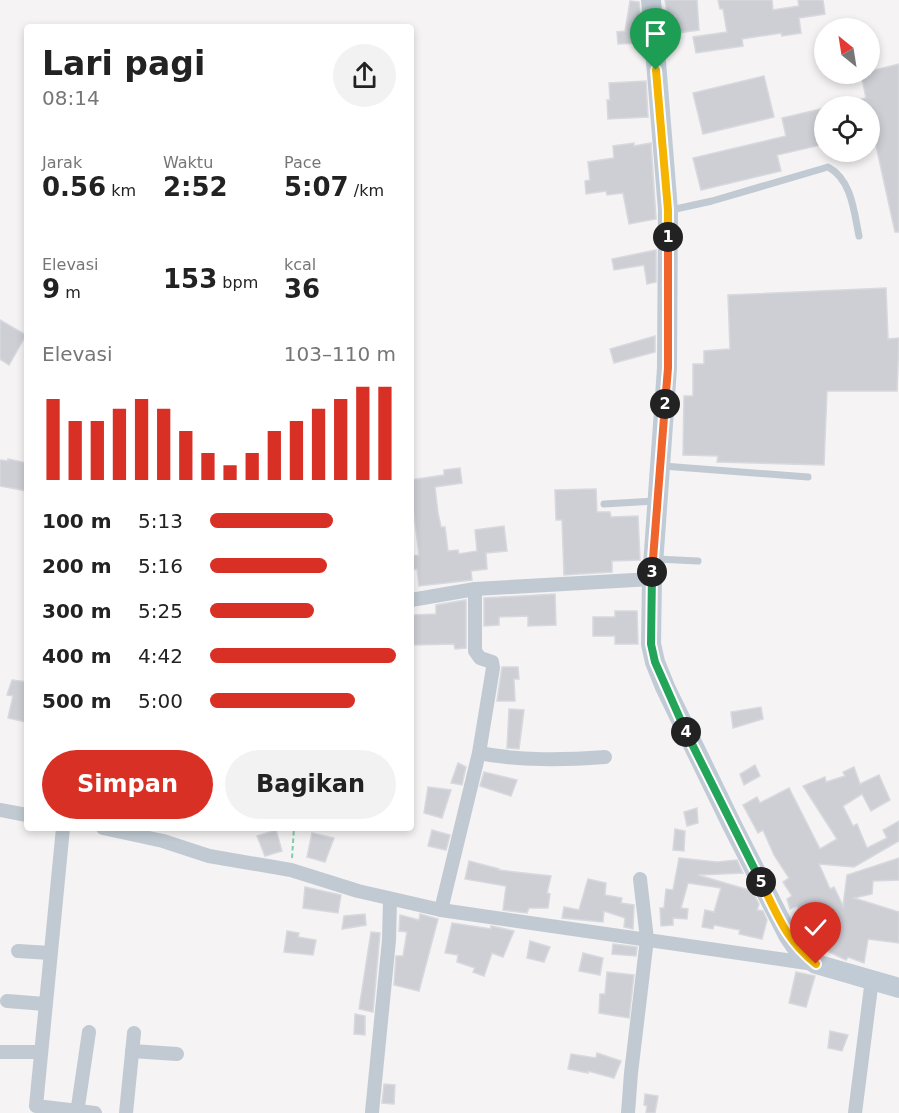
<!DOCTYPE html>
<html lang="id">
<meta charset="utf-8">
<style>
body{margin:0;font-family:"DejaVu Sans",sans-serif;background:#f2f2f2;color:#222;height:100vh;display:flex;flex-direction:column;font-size:22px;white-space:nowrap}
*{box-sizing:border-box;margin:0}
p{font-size:20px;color:#767676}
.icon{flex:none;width:33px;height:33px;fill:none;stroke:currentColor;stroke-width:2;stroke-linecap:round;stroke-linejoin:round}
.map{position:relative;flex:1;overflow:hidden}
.panel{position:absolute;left:24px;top:24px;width:390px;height:807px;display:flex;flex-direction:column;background:#fff;border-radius:6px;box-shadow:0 3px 9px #0003}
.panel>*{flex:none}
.needle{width:39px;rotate:330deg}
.tools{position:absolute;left:814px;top:18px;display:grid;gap:12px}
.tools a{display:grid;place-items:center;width:66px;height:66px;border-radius:50%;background:#fff;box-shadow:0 3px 9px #0003;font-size:30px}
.pin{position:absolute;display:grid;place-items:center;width:51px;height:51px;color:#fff;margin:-62px -26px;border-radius:50% 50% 50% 0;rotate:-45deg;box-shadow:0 0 6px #0007}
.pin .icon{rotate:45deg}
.km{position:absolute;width:30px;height:30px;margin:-15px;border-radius:50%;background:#222;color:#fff;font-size:16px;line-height:30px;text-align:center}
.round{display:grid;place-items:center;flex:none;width:63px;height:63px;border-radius:32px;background:#f2f2f2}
.headline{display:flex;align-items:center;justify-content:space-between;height:102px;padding:0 18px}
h1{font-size:33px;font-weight:700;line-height:45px}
.stats{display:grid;grid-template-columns:repeat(3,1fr);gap:9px;height:102px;padding:6px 18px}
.stats div{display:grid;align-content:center}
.stats b{font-size:26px;font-weight:700}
.stats small{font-size:16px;font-weight:400}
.stats p{font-size:16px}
.chart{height:168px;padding:12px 18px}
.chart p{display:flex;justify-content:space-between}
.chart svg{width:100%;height:108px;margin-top:6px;stroke:#d93025;stroke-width:6}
.primary-button{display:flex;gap:12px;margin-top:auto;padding:12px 18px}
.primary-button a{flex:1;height:69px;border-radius:36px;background:#d93025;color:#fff;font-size:24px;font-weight:700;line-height:69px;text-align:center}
.primary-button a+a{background:#f2f2f2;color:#222}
ul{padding:0 18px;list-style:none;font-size:20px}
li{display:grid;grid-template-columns:96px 72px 1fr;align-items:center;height:45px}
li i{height:15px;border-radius:8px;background:#d93025}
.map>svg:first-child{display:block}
.building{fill:#cdcfd5;stroke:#d7d9de;stroke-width:1.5}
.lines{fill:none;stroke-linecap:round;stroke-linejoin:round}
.path{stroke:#7ad0a6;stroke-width:2;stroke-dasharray:4.5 3;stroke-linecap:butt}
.service{stroke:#c1cad2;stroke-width:7}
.minor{stroke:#c1cad2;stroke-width:14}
.secondary{stroke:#c1cbd6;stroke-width:20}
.split-1-casing{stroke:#fff;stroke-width:12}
.split-2-casing{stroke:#fff;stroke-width:12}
.split-3-casing{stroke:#fff;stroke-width:12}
.split-4-casing{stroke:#fff;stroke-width:12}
.split-5-casing{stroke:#fff;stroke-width:12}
.split-6-casing{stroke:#fff;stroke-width:12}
.split-1{stroke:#f5b400;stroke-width:8}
.split-2{stroke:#f0652b;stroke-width:8}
.split-3{stroke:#f0652b;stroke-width:8}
.split-4{stroke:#22a559;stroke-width:8}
.split-5{stroke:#22a559;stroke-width:8}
.split-6{stroke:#f5b400;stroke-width:8}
</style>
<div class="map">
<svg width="899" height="1113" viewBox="0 0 899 1113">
<rect width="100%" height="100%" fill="#f5f3f3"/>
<!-- building -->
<g class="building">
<path d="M665,0H697L699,30L678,33L675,15L668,16Z"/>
<path d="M718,0H772L773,10L799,6L798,0H823L825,14L799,18L801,33L782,36L781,33L742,39L743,46L696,53L693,37L727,32L723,9H720Z"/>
<path d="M630,1L639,2L641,29L638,28L639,43L618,44L617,32L625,31Z"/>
<path d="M899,64V232H895L873,132L870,133V106H845L844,103L866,98L861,74H870V71Z"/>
<path d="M764,76L774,117L703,134L693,93Z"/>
<path d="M646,81L648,117L608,119L607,100H610L609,83Z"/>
<path d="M825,108V144L777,155L781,171L701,190L693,158L786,136L782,118Z"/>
<path d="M634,143V146L651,143L656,219L629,224L623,193L607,195L606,191L586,194L585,181L590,180L588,162L614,158L613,146Z"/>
<path d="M656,250V282L647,284L644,265L614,270L612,259Z"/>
<path d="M886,288L888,339L899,338L897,391H827L824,465L717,462L718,456L683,455L684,396H693V364H704V351L730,349L728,295Z"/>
<path d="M0,320L26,335L9,365L0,359Z"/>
<path d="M655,336V352L614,363L610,349Z"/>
<path d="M8,459L27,463V491L0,486V460L8,461Z"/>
<path d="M460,468L462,483L435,487L438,513L441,527H445L448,551L458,550L459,554L477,551L475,530L504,526L507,551L486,553L487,569L471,571L472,580L419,586L417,569L412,570L411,560V556L419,555L414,515H411V480L444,475V470Z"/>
<path d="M596,489L597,512H610L611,517L638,516L640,560L612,561V572L564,575L562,520H556L555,490Z"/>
<path d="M555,594L556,625L528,626V616L499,617V625L484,626V598Z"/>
<path d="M466,600V648L455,649L454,644L411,645V615L436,614V605Z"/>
<path d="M615,611H637L638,644H615V636H593V617H615Z"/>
<path d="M502,667H518L519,679H514L515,701H497Z"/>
<path d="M12,680L27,682L26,722L8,718L13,696L7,695Z"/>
<path d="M761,707L763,719L733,728L731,712Z"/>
<path d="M509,709L524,710L519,749L507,748Z"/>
<path d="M458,763L466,767L462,785L451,783Z"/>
<path d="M755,765L760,776L744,785L740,774Z"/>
<path d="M854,767L860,784L879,775L890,800L871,811L862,794L843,806L853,826L857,824L867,848L887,838L883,830L899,821V841L854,867L819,864L830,889L834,887L843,906L847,875L899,858V880L873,881L872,894L854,898L899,912V943L868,939L864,963L848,957L846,960L823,949L832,925L819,932L813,921L807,925L797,906L790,909L787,899L792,896L783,882L789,878L774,855L763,830L758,833L743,805L757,797L760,803L789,788L820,849L837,839L803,786L825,777L826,782L845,776L843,772Z"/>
<path d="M484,772L517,780L511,796L480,786Z"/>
<path d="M428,787L451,790L442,818L424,813Z"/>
<path d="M697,808L698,823L687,826L684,812Z"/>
<path d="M675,829L685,831L684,851L673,850Z"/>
<path d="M276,830L282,851L265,856L257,836Z"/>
<path d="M432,830L450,835L446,850L428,846Z"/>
<path d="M312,833L334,838L325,862L307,857Z"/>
<path d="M679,858L717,862L737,860L743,873L698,875L752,891L759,904L757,910L763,911L767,920L762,939L739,934L740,930L714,925L713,929L702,927L705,910L714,912L721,888L688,883L681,908L688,909L687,919L673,918V925L661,926L660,908H664L666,889L673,890Z"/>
<path d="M469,861L499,869L498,870L551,876L547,893L550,894L548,908H529L527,913L503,910L506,886L465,879Z"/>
<path d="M588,879L606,883L605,895L622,898L621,903L634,905L633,929L624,927L625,918L604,911L603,922L562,918L564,907L579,910Z"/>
<path d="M305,887L341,895L338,913L303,908Z"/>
<path d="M365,914L366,925L342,929L344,916Z"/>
<path d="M420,914L438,919L419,991L394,985L396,956H403L407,932L399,931L400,915L419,920Z"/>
<path d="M452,923L491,929V926L514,931L503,957L492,953L484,976L473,972L475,968L457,962L458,955L445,953Z"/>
<path d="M287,931L299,933L298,937L316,940L313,955L284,952Z"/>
<path d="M371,932L380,933L373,1012L359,1009Z"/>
<path d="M530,941L550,947L544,962L527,958Z"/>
<path d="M613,944L637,947L636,956L612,954Z"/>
<path d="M583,953L603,958L600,975L579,971Z"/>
<path d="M607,972L634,975L629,1018L599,1013L600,994H605Z"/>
<path d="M796,972L815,976L806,1007L789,1003Z"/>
<path d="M355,1014L365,1016V1035L354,1034Z"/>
<path d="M830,1031L848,1035L842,1051L828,1048Z"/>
<path d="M597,1053L621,1061L614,1078L588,1071V1073L568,1069L571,1054L596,1058Z"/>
<path d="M384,1084L395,1085L394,1104L382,1103Z"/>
<path d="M645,1094L658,1096L655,1113H646L647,1106L644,1105Z"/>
</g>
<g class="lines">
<!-- path -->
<path class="path" d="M292,858L294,828"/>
<!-- service -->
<g class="service">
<path d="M671,210L712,201L828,167C852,180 854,212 859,236"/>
<path d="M663,466L808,477"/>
<path d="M604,504L655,501"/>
<path d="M656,559L698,561"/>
</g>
<!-- minor -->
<g class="minor">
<path d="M411,600L475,589L652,579"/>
<path d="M479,753C521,761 563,760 605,757"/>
<path d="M0,810L27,815"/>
<path d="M63,828L36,1106L95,1113"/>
<path d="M103,828L163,841L209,856L291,870L358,891L441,910L814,964"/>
<path d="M441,910L479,753L493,668L492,662L480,658L475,651V589"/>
<path d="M18,951L50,953"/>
<path d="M7,1001L45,1004"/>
<path d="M132,1051L177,1054"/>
<path d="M0,1052H41"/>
<path d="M372,1112L389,940L390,899"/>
<path d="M77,1113L89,1032"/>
<path d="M126,1113L134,1033"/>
<path d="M628,1113L631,1073L647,939L640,879"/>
<path d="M855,1113L872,979"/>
</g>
<!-- secondary -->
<path class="secondary" d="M651,0L668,210L667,368L652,579L651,644L655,662L665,687L732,825L788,935L799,951L816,964L899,988"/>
</g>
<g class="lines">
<!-- split-1 casing -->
<g class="split-1-casing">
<path id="split-1" d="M656,70L668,210V237"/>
</g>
<!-- split-2 casing -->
<g class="split-2-casing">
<path id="split-2" d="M665,404L668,368V237"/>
</g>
<!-- split-3 casing -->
<g class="split-3-casing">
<path id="split-3" d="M652,572L665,404"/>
</g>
<!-- split-4 casing -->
<g class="split-4-casing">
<path id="split-4" d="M652,572L651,644L655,662L686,732"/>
</g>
<!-- split-5 casing -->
<g class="split-5-casing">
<path id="split-5" d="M686,732L761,882"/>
</g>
<!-- split-6 casing -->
<g class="split-6-casing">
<path id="split-6" d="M761,882C778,916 786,940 816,964"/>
</g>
<!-- split-1 -->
<use href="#split-1" class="split-1"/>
<!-- split-2 -->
<use href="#split-2" class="split-2"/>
<!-- split-3 -->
<use href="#split-3" class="split-3"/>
<!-- split-4 -->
<use href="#split-4" class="split-4"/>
<!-- split-5 -->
<use href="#split-5" class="split-5"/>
<!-- split-6 -->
<use href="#split-6" class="split-6"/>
</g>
</svg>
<div class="tools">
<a><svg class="needle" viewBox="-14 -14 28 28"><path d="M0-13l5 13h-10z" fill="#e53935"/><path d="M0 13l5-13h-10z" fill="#767676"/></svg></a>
<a><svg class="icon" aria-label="locate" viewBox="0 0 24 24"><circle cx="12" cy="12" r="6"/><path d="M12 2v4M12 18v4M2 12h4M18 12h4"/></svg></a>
</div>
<div class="pin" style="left:656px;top:70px;background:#1e9e55"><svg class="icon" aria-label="arrive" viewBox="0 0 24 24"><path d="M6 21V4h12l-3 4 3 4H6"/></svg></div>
<div class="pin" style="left:816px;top:964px;background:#d93025"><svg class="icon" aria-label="check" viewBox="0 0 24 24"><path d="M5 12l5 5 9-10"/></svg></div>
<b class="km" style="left:668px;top:237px">1</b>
<b class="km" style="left:665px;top:404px">2</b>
<b class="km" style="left:652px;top:572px">3</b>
<b class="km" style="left:686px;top:732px">4</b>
<b class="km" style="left:761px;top:882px">5</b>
<section class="panel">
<div class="headline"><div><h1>Lari pagi</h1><p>08:14</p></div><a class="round"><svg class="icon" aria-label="share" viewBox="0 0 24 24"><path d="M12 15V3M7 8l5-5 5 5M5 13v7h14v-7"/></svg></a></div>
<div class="stats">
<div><p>Jarak</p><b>0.56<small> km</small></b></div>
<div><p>Waktu</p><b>2:52</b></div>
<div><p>Pace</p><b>5:07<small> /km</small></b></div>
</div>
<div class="stats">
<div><p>Elevasi</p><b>9<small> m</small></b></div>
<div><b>153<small> bpm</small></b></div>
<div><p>kcal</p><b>36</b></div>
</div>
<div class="chart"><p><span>Elevasi</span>103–110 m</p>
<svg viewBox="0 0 160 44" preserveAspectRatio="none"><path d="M5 44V11M15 44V20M25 44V20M35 44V15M45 44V11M55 44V15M65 44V24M75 44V33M85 44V38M95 44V33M105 44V24M115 44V20M125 44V15M135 44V11M145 44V6M155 44V6"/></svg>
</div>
<ul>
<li><b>100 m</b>5:13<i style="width:66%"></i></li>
<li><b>200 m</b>5:16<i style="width:63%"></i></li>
<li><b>300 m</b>5:25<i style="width:56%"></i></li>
<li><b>400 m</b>4:42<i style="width:100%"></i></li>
<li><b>500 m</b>5:00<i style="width:78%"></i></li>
</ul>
<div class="primary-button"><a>Simpan</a><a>Bagikan</a></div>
</section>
</div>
